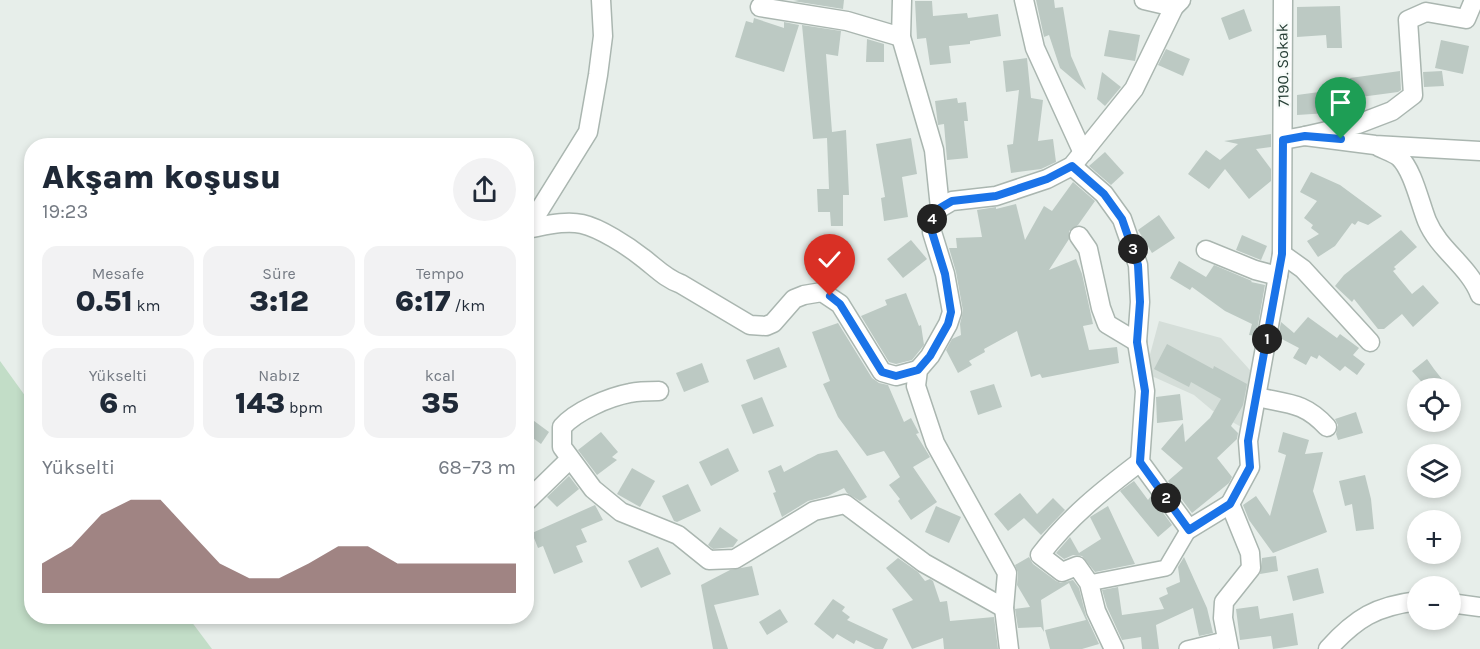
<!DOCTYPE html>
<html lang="tr">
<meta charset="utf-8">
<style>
body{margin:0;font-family:Karla,sans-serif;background:#f2f2f3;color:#1f2937;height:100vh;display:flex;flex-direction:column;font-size:22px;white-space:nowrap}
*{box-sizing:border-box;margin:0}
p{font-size:20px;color:#747a83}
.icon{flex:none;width:33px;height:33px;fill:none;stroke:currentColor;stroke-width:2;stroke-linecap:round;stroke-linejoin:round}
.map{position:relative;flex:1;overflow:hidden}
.sheet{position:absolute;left:24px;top:138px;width:510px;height:486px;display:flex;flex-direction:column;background:#fff;border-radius:24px;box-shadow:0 3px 9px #0003}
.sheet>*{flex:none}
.tools{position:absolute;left:1407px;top:378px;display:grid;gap:12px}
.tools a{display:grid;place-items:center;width:54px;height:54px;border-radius:50%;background:#fff;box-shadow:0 3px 9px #0003;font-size:30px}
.pin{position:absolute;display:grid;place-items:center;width:51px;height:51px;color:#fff;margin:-62px -26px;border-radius:50% 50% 50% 0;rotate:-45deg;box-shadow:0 0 6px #0007}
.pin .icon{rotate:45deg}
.km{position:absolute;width:30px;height:30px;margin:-15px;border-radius:50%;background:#222;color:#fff;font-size:16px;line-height:30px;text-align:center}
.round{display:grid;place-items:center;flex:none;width:63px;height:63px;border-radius:32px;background:#f2f2f3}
.head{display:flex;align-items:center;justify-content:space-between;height:102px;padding:0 18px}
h1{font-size:33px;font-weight:800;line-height:45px}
.figures{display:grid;grid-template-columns:repeat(3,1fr);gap:9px;height:102px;padding:6px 18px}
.figures div{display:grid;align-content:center;border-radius:15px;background:#f2f2f3;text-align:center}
.figures b{font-size:30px;font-weight:800}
.figures small{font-size:16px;font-weight:400}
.figures p{font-size:16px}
.chart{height:168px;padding:12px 18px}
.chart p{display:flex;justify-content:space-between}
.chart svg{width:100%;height:108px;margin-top:6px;fill:#785150;opacity:.7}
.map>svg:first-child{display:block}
.built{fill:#d5ded9}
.green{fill:#c2ddc7}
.building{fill:#bcc9c3}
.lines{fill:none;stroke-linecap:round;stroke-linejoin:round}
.pedestrian-casing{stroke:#aab6b0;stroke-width:18}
.minor-casing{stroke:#aab6b0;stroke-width:21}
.tertiary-casing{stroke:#aab6b0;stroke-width:21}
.pedestrian{stroke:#fff;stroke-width:15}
.minor{stroke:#fff;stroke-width:18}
.tertiary{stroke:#fff;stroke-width:18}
.route-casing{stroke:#fff;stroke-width:12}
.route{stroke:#1a73e8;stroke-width:8}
.labels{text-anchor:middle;stroke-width:4.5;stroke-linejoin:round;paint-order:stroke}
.street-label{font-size:16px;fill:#273f36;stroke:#f7fbf9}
</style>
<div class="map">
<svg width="1480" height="649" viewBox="0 0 1480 649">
<rect width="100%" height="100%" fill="#e7eeea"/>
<!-- built -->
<path class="built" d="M1159,321L1221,338L1258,379L1243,428L1213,411L1194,395L1145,373Z"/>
<!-- green -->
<path class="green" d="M0,361L31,404L32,616L188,617L212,649H0Z"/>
<!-- building -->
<g class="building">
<path d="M799,0H844L843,9L793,1Z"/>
<path d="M1036,0H1054L1055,8L1063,7L1071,56L1086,90L1060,68L1049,35L1044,37Z"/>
<path d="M915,1H932L933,16L967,13L968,18L998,14L1001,36L970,41V44L949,46L951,63L930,65L926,38L917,39Z"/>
<path d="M1340,6L1342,48H1327L1326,35L1297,37V7Z"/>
<path d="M1244,9L1252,31L1229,40L1221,18Z"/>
<path d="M754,18L784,28V22L799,25L784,72L735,57L746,21L753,23Z"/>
<path d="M802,25L841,31L838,56L826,54L832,132L846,130L849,195H843V226H831L830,212H818L817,189H829L827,138L813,139Z"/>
<path d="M1109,30L1140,35L1135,61L1104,56Z"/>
<path d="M867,39L884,44V62H866Z"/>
<path d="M1441,40L1469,46L1463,74L1435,68Z"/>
<path d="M1166,49L1190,59L1183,76L1158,65Z"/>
<path d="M1027,58L1031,98L1043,100L1038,141L1053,139L1056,162L1041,169L1011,173L1007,145L1013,144L1019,90L1006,92L1003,61Z"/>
<path d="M1400,71L1401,90L1398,92L1353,98L1350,78Z"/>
<path d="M1442,71L1444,86L1424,87L1423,72Z"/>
<path d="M1102,72L1121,87L1105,106L1097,99Z"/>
<path d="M1349,88L1353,114L1329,117L1328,113L1297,115V95Z"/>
<path d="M957,98L958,103L966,102L968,121H964L968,158L947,160L944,124L938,125L935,101Z"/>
<path d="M1271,134V147L1256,149L1271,169V181L1249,199L1225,169L1209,189L1188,174L1206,150L1220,160L1238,144L1224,141Z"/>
<path d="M911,138L917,174L902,177L908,217L884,221L881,198L885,197L876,144Z"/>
<path d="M1105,152L1124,173L1111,185L1089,166Z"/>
<path d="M1311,172L1340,185L1382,216L1368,225L1358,221L1355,225L1352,223L1335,246L1318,257L1307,241L1319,234L1311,228L1313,225L1304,218L1317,201L1300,192Z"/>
<path d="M1073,182L1095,201L1078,225L1069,231V239L1049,270L1076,259L1082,274L1093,324L1083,326L1089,350L1117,347L1119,363L1042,378L1040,374L1031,377L1017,331L984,349L985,352L969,361L972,365L958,373L946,350L952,339L961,335L960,324L963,311L956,272L949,248H957L956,238L982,237L977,210L996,207V209L1016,204L1025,240L1044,206L1052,211Z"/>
<path d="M1159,215L1175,238L1152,253L1138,230Z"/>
<path d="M1401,230L1417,247L1394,267L1396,269L1393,271L1412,294L1423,285L1439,303L1413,327L1402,314L1384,329H1378L1354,299L1352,302L1335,286L1344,275Z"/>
<path d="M1242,235L1267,246L1261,260L1236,250Z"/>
<path d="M911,240L927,259L903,278L887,259Z"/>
<path d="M1179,261L1206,277L1214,265L1252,281L1251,282L1265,285L1256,336L1249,335L1252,324L1225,311L1192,287L1190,290L1170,278Z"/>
<path d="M906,293L919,326L921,325L924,345L912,360L896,364L889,362L861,316L887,305L885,300Z"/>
<path d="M1308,317L1337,338L1340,334L1359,348L1353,355L1365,364L1357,375L1345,366L1340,371L1319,355L1317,359L1311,356L1306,365L1293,358L1299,348L1278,337L1281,322L1294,333Z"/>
<path d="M838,323L872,378L879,383L888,385L904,422L911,418L919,433L916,434L930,457L913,467L937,502L911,520L898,501L900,499L889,485L900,477L891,462L884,451L867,456L838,417L823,384L830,381L812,332Z"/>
<path d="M1167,344L1213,369L1214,366L1247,384L1243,405L1231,426L1238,433L1237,439L1217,458L1232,477L1229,483L1192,513L1168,481L1183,468L1161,449L1183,423L1185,442L1210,418L1221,399L1191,382L1189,387L1154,369Z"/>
<path d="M779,347L787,367L754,380L746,360Z"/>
<path d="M1427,359L1434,369L1449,388H1427L1412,371Z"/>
<path d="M702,363L709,382L684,392L676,373Z"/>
<path d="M994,384L1002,407L978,415L970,391Z"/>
<path d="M1180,394L1183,420L1157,423L1156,397Z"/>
<path d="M762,397L774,426L753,434L741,405Z"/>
<path d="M1356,412L1363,433L1338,440L1336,434L1338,425L1335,419Z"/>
<path d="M526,415L549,432L541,444L526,433Z"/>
<path d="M601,432L618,452L612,457L617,460L597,475L578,450Z"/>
<path d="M1283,432L1309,440L1305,454L1323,452L1313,491L1327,532L1273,553L1249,520L1243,505L1256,496L1270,516L1286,455L1278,452Z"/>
<path d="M728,448L739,471L711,486L699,462Z"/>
<path d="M837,450L867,497L860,501L847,493L844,488L828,496L808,501L782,517L773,493L776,492L768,471L781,465L784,472L818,454Z"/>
<path d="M632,468L655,481L640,507L617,494Z"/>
<path d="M1365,475L1371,499L1374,529L1356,531L1352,504L1345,506L1339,481Z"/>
<path d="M569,476L579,489L557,507L547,497Z"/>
<path d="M1134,481L1148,500L1151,496L1172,525L1158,537L1120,491Z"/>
<path d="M688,484L701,511L677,522L674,521L662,496Z"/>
<path d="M1020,493L1037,514L1053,498L1065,510L1041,535L1024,518L1008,531L994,514Z"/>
<path d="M595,505L603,520L581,529L587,542L576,546L583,562L554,574L543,546L538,548L532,533Z"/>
<path d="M936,506L961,517L949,543L925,532Z"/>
<path d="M1108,506L1135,564L1095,572L1082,556L1073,555L1064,559L1056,553L1070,537L1079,553L1101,539L1090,517Z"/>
<path d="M720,527L738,540L733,547L713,549L708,545Z"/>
<path d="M658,547L671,574L641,588L628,561Z"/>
<path d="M1276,556L1278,571L1260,574L1262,558Z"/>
<path d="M1029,557L1033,564L1056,581L1061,583L1073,580L1079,588L1086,616L1099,644L1082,649H1050L1045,630L1086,620L1069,583L1041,600L1044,632L1041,627L1018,628L1015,609L1030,607L1017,585L1018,573L1015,565Z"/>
<path d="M1184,557L1207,608L1213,633L1199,636L1193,608L1156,625L1159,649H1142L1141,637L1122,640L1107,607L1102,590L1118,587L1122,615L1164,609L1159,598L1168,594L1166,588L1180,582L1178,567Z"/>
<path d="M898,558L918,572L925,581L930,579L933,581L940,602L947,601L950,621L994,617L998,649H944L943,638L912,649L892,609L913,600L886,568Z"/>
<path d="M752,566L759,595L714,605L728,649H713L701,585L730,570Z"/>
<path d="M1318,568L1324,593L1293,601L1287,576Z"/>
<path d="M833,599L845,607L842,611L850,617L847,620L888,639L883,649H875L856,640L854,644L837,634L833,639L814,624Z"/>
<path d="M1258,606L1260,619L1293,613L1298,645L1273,649L1271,636L1240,640L1236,609Z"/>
<path d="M780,609L788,622L767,635L759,622Z"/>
</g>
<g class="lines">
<!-- pedestrian casing -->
<g class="pedestrian-casing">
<g id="pedestrian">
<path d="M1089,583L1166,568L1189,529"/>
<path d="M1187,649L1228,639"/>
</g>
</g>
<!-- minor casing -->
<g class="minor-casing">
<g id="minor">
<path d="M902,0L901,37L934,150L940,208"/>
<path d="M1024,0L1035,48L1083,153"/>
<path d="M1144,0L1174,7"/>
<path d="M760,7L847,21L901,37"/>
<path d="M1305,136L1358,124L1392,111L1413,95L1408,20L1426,12L1466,19L1474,0"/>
<path d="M1283,140L1305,136L1375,145L1480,151"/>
<path d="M1379,147C1385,150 1394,153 1399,157C1413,170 1420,204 1427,221C1439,250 1469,266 1480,295"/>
<path d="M1072,166L1104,194L1122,219L1138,265L1140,302L1137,342L1145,391L1140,462L1189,529L1230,504"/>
<path d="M526,222L537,214L588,132L598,75L603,36L601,0"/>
<path d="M526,229C544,226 565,220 582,224C600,228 628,246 643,258C655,267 666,279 681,284L750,325L766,326L773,323L794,299L804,295L822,292L840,304L882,372L896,376L918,370"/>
<path d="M1079,236L1088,249L1101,308L1107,324L1137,342"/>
<path d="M1206,250L1255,270L1278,276"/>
<path d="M1282,254L1303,269L1370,342"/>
<path d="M659,391C650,391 639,391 630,393C609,397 576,411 562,427V447L593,489L621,512L678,535L709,560L735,559L814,511L845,504L924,563L1004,608"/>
<path d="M1257,397C1288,404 1304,402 1327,427"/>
<path d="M526,502L569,460"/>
<path d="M1450,603L1480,607"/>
<path d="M1114,649L1096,611L1089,583L1077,566L1062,572L1040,555C1069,517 1103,490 1140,462"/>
<path d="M1328,649C1356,618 1376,606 1418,601"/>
</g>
</g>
<!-- tertiary casing -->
<g class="tertiary-casing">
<g id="tertiary">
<path d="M1009,649L1004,608L1007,573L935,443L916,386L918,370L930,356L948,324L952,312L945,274L932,232V218L940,208L952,201L996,196L1047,179L1072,166L1134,89L1174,7L1181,0"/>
<path d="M1229,649L1223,618L1224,602L1251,568L1250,553L1230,504L1250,467L1248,441L1282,254L1283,0"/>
</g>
</g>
<!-- pedestrian -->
<use href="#pedestrian" class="pedestrian"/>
<!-- minor -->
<use href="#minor" class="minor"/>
<!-- tertiary -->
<use href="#tertiary" class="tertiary"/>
</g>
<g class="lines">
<!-- route casing -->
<g class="route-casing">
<path id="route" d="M830,296L840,304L882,372L896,376L918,370L930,356L948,324L951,312L945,274L932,232V218L940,208L952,201L996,196L1047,179L1072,166L1104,194L1122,219L1138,265L1140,302L1137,342L1145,391L1140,462L1189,530L1230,504L1250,467L1248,441L1282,254L1283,140L1305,136L1341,139"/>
</g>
<!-- route -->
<use href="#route" class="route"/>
</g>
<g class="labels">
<!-- street labels -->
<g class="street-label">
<text transform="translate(1282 65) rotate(-91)" y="6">7190. Sokak</text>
</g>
</g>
</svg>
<div class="tools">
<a><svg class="icon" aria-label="locate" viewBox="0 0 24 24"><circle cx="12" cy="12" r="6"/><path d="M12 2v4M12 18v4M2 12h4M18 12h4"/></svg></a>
<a><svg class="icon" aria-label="layers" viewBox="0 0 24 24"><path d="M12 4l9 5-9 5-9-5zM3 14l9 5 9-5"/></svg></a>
<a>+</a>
<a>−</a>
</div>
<div class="pin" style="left:1341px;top:139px;background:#1e9e55"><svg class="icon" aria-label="arrive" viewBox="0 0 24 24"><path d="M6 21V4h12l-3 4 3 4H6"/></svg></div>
<div class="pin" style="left:830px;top:296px;background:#d93025"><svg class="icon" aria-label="check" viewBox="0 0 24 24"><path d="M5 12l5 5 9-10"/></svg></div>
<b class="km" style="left:1267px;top:339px">1</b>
<b class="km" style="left:1166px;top:498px">2</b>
<b class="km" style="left:1133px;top:249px">3</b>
<b class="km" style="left:932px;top:219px">4</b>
<section class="sheet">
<div class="head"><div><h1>Akşam koşusu</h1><p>19:23</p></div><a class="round"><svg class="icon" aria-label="share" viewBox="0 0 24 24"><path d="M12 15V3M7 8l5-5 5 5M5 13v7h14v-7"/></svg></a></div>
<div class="figures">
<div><p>Mesafe</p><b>0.51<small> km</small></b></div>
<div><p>Süre</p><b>3:12</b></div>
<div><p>Tempo</p><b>6:17<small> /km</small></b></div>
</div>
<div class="figures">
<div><p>Yükselti</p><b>6<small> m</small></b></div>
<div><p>Nabız</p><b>143<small> bpm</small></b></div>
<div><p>kcal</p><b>35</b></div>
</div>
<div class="chart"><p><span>Yükselti</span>68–73 m</p>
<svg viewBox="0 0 160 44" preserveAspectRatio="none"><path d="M0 44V32L10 25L20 12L30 6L40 6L50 19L60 32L70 38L80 38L90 32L100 25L110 25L120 32L130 32L140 32L150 32L160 32V44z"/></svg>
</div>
</section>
</div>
